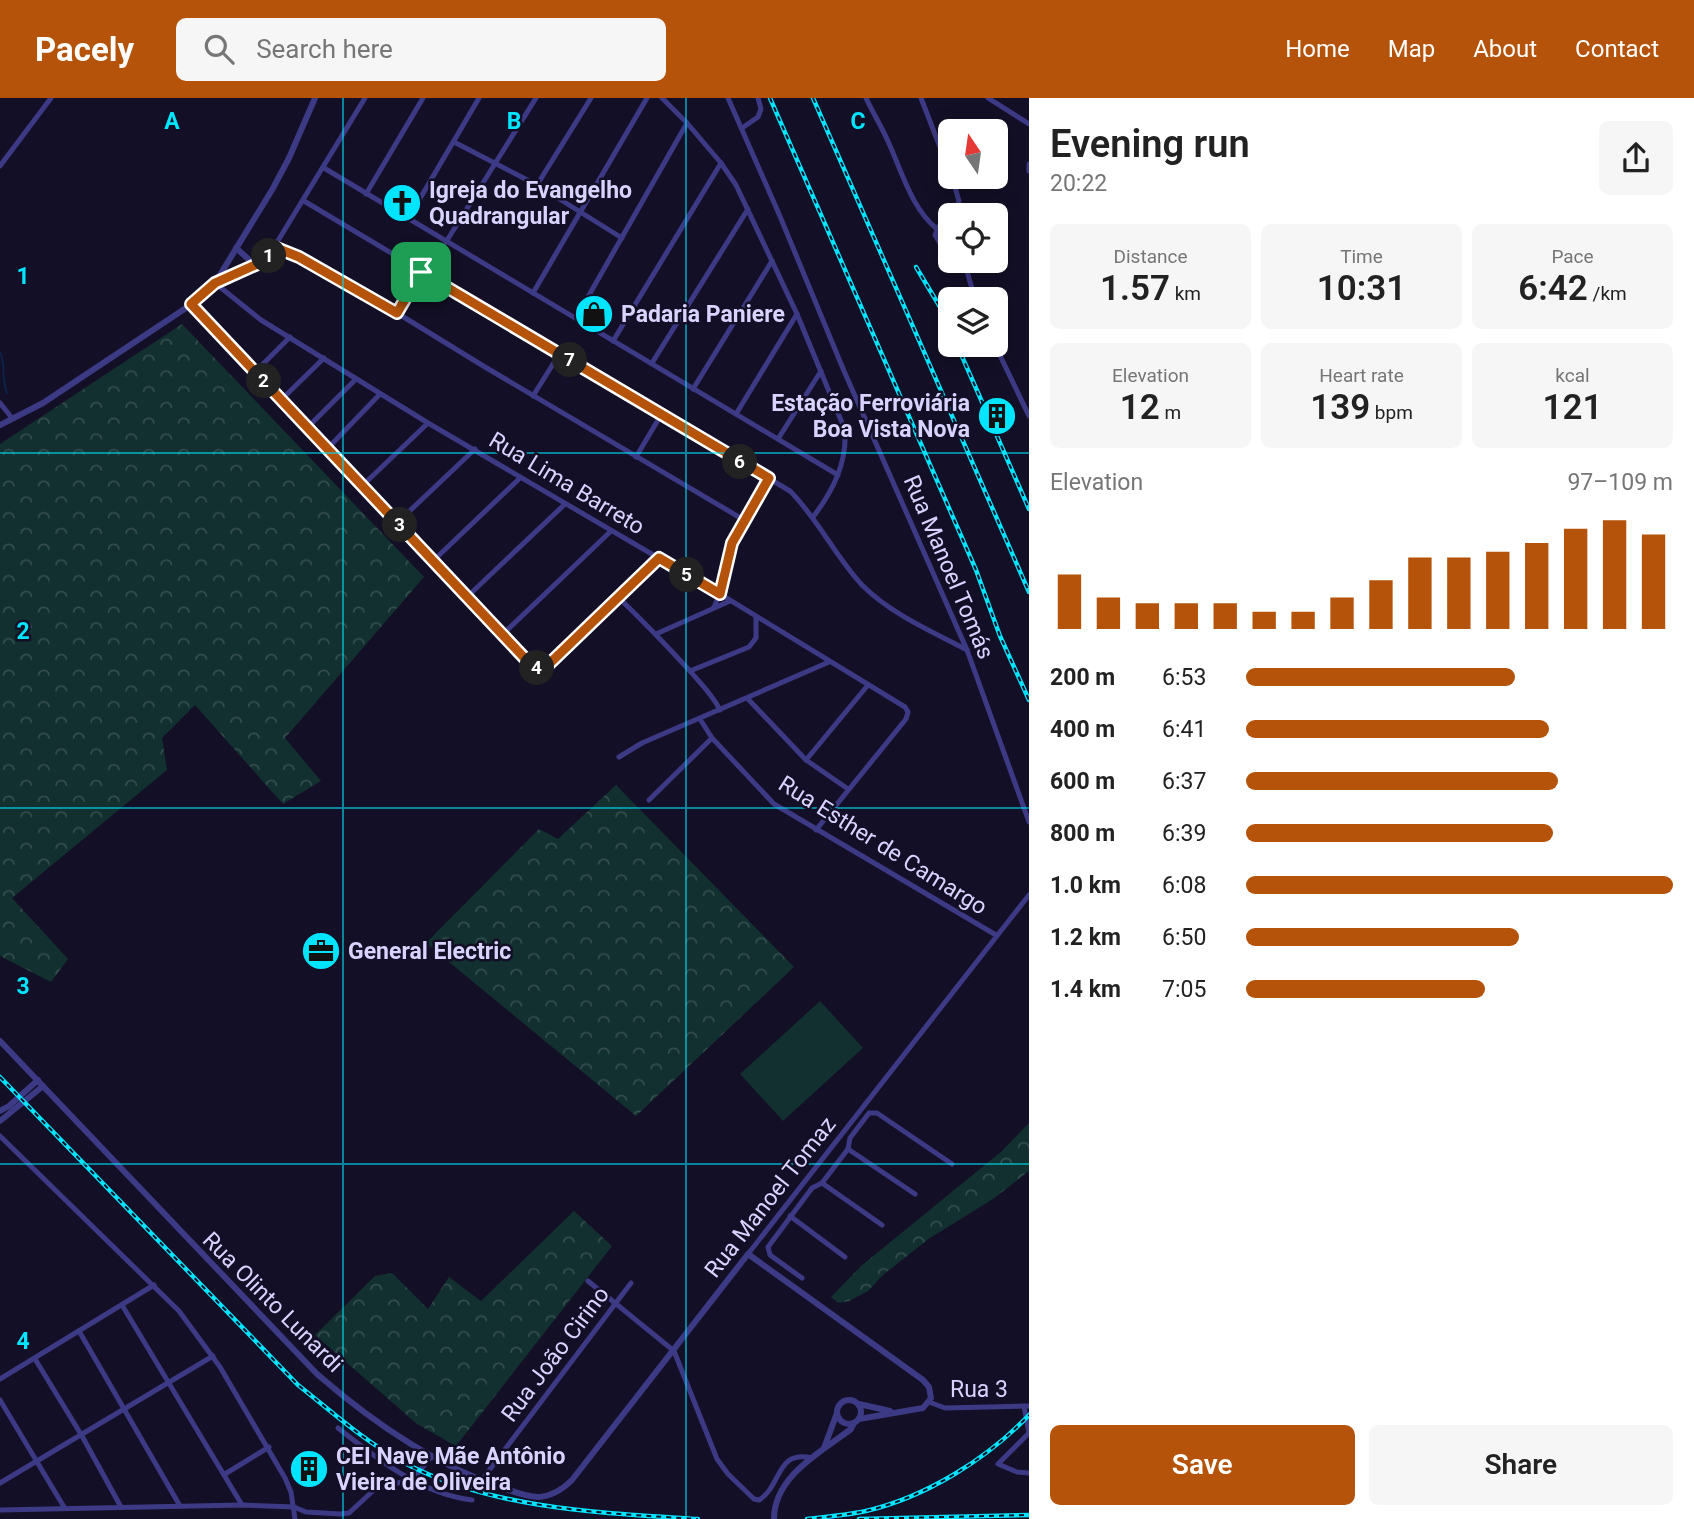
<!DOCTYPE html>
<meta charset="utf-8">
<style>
body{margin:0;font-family:Roboto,sans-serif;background:#f6f6f6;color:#222;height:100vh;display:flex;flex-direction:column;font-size:26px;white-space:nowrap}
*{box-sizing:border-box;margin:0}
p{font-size:23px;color:#767676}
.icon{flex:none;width:38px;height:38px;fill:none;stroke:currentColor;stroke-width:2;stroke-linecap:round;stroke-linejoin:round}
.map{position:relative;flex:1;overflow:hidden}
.panel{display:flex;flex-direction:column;background:#fff;width:665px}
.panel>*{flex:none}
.needle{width:46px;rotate:347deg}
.fabs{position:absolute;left:938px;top:21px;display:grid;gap:14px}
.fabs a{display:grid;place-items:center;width:70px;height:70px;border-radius:10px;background:#fff;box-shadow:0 4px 18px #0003;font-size:35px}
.pin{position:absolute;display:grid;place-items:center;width:60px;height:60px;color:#fff;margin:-30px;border-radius:14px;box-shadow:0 4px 10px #0006}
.km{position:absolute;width:35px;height:35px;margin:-18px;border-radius:50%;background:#222;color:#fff;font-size:19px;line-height:35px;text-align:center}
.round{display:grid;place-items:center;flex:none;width:74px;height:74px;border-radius:10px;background:#f6f6f6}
.summary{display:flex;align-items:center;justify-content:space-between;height:119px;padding:0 21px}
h1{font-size:38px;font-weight:600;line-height:52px}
.figures{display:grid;grid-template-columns:repeat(3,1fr);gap:10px;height:119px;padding:7px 21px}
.figures div{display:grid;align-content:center;border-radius:10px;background:#f6f6f6;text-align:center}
.figures b{font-size:35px;font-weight:600}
.figures small{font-size:19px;font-weight:400}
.figures p{font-size:19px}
.chart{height:196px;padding:14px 21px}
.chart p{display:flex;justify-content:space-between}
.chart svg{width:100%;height:126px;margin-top:7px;stroke:#b45309;stroke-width:6}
.action{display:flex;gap:14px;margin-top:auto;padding:14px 21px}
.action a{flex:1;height:80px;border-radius:10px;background:#b45309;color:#fff;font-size:28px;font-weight:600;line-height:80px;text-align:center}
.action a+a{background:#f6f6f6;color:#222}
ul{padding:0 21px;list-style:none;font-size:23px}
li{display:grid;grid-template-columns:112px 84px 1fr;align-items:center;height:52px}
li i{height:18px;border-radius:9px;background:#b45309}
header{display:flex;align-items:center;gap:42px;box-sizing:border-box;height:98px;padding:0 35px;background:#b45309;color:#fff}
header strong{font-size:33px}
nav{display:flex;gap:38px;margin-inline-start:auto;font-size:24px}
.search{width:490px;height:63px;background:#f6f6f6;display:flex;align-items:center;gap:18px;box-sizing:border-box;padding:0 24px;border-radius:10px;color:#767676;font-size:26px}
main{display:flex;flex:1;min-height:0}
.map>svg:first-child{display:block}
.grass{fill:#12302f}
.forest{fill:url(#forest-crowns)}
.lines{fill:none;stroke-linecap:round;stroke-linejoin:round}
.stream{stroke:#0c2248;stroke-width:2}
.minor{stroke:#3d3a85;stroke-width:5}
.tertiary{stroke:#3d3a85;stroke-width:6}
.rail-casing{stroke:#00e5ff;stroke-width:4.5}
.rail{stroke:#130f26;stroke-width:2;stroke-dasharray:5;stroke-linecap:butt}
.route-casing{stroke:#fff;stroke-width:14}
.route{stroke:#b45309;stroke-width:9}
.grid{fill:none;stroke:#00e5ff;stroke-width:2;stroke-opacity:0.55}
.labels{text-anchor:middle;stroke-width:5;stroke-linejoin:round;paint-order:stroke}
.poi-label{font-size:23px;font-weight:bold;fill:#d9d4ff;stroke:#130f26;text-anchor:start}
.street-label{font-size:23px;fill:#d9d4ff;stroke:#130f26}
.grid-label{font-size:23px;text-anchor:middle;font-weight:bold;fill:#00e5ff;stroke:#130f26;stroke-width:5;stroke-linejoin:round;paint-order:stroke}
</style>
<header>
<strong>Pacely</strong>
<div class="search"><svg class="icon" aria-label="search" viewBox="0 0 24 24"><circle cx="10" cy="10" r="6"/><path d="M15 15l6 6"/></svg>Search here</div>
<nav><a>Home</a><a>Map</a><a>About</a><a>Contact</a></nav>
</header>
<main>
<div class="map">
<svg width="1029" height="1421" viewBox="0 0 1029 1421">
<defs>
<pattern id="forest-crowns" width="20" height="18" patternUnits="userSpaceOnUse" patternTransform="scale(1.75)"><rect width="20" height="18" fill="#12302f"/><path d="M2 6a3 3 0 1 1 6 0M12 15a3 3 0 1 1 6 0" fill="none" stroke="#344d4e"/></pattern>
</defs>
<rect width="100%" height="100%" fill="#130f26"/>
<!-- grass -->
<path class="grass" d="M820,903L863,950L783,1023L740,976Z"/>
<!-- forest -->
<g class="forest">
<path d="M182,226L424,479L285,640L321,683L283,706L195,607L162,640L167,672L12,800L68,861L51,884L0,858V346Z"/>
<path d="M616,687L794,869L636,1018L426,845L539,731L558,741Z"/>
<path d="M1029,1025V1073L993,1101L930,1140L884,1176L868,1193L849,1203L838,1205L831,1199L861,1168L1002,1053Z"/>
<path d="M574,1113L612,1148L456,1348L417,1326L315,1237L375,1178L392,1175L428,1211L449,1179L481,1203Z"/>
</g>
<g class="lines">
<!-- stream -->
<path class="stream" d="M0,254C6,267 1,280 7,295"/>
<!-- minor -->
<g class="minor">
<path d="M365,0L268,159L256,168L215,185L261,222L428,325L720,496L905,609L908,614L906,621L816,732"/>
<path d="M662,0L687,25L721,65L736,87L797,216L845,332C847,365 833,393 813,419"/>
<path d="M728,0L779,116L844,273L967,552L1029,724"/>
<path d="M866,0C872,13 880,26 886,39C901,70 910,109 937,131"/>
<path d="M921,0L950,75"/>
<path d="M988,0L1029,26"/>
<path d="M742,30L758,19L761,11L758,0"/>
<path d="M454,44L537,87L622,140"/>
<path d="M1029,66V73"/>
<path d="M0,68L51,0"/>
<path d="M324,70L838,377"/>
<path d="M952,79L959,103L954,117"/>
<path d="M537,87L591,0"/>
<path d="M366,96L423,0"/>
<path d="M304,103L790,393C818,421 835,458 862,487C891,516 931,533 967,552"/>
<path d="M408,121L479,0"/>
<path d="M950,126L939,128L935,137L941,147L950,148"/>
<path d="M446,144L536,0"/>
<path d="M274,149L299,159L397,215L485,269L744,422"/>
<path d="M964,163L975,201"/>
<path d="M533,195L647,0"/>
<path d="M192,206L533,569L538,570L548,567L659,460"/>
<path d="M397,215L421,174"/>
<path d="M576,220L687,25"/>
<path d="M613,243L721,65"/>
<path d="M995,247L1029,318"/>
<path d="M652,265L748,111"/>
<path d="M256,273L290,239"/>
<path d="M693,291L772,163"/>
<path d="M533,298L560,255"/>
<path d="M282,301L324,260"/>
<path d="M0,305L12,320"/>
<path d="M736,316L797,216"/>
<path d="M308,329L356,281"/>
<path d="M778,341L821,273"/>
<path d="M328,350L380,296"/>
<path d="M636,359L661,317"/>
<path d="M363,387L428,325"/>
<path d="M398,424L475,351"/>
<path d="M434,462L520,380"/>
<path d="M468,498L565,406"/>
<path d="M618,499C643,523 667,548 690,573C701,586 713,597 720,612"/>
<path d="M714,509L720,496L732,445L769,381"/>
<path d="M503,536L611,433"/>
<path d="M656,536L730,503"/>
<path d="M690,573L749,549L756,540V519"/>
<path d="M748,601L806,662L848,691"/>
<path d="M700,621L712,640L774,706L996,837"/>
<path d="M619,659L642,645L829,564"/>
<path d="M806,662L868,587"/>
<path d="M649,702L712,640"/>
<path d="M0,1038L179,1213L220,1269L285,1380L291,1394L295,1421"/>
<path d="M848,1051L915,1096"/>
<path d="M822,1085L882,1127"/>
<path d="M790,1118L845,1159"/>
<path d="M748,1156L1029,797"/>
<path d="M802,1180L770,1157L768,1149L812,1090L822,1085L848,1051L850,1040L869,1015H877L952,1066"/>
<path d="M588,1183L674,1253L717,1361L728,1376L754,1401L759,1402C782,1388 776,1351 812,1360"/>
<path d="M122,1207L242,1407"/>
<path d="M79,1233L180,1408"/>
<path d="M35,1261L82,1338L121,1409"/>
<path d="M0,1281L154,1187"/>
<path d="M0,1302L64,1409"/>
<path d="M929,1304L945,1310L1029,1308"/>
<path d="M1024,1308L1029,1335"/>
<path d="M338,1330C377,1361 421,1396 472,1402"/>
<path d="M1029,1335L998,1366L1017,1374L1029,1375"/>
<path d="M225,1376L269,1349"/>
<path d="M481,1383L631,1185"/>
<path d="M0,1385L213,1258"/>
<path d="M0,1412L242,1407L294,1409L306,1414L340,1416L349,1415L375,1391L413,1381L431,1359"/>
</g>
<!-- tertiary -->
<g class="tertiary">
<path d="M236,150L256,168"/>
<path d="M0,327L43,305L192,206L215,185L272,92L289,60L315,0"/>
<path d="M0,943L317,1276C371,1323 434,1367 503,1390C514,1394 527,1399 539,1399C552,1398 563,1391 572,1382L748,1156L923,1282L929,1289L931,1300L923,1310L859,1321"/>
<path d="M0,1013L9,1008L38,982"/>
<path d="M0,1023L43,988"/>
<circle cx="849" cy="1314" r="12"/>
<path d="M859,1306L890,1313"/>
<path d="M824,1350L837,1315"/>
<path d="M774,1421C774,1378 821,1354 851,1331L854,1325"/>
</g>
<!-- rail casing -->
<g class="rail-casing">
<g id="rail">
<path d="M770,0L976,472L1000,538L1029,602"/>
<path d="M813,0L1029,494"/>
<path d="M916,169L943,214L950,231"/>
<path d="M957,247L1029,411"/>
<path d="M0,979L298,1287C331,1313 364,1343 401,1363C488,1411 601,1415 698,1421"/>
<path d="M807,1421C826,1419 847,1417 866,1413C926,1399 987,1361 1029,1317"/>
<path d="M859,1421L1029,1417"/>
</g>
</g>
<!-- rail -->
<use href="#rail" class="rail"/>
</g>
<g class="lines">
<!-- route casing -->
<g class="route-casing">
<path id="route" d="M274,149L299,159L397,215L421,174L769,380L732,445L720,496L659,460L548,567L544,569H533L191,206L215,185L262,164Z"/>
</g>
<!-- route -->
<use href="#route" class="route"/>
</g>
<!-- grid -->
<path class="grid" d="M343,0V1421M686,0V1421M0,355H1029M0,710H1029M0,1066H1029"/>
<!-- icons -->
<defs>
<g id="church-disc" transform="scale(2.0125)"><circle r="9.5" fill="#00e5ff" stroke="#130f26"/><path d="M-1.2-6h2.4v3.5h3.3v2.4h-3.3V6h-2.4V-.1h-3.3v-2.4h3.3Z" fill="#111"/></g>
<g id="shop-disc" transform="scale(2.0125)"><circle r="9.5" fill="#00e5ff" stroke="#130f26"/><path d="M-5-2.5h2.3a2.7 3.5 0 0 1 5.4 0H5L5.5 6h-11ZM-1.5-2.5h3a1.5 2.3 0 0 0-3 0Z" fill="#111"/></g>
<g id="building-disc" transform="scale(2.0125)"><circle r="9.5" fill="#00e5ff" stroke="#130f26"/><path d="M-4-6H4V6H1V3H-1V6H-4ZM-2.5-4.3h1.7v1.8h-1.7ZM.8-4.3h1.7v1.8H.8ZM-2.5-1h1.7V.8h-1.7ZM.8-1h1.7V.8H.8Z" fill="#111"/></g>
<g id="office-disc" transform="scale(2.0125)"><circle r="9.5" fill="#00e5ff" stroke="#130f26"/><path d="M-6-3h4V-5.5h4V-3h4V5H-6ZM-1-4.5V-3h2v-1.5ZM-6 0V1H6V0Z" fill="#111"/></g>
</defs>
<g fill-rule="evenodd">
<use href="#church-disc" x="402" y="105"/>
<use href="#shop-disc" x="594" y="216"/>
<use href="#building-disc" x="997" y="318"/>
<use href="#office-disc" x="321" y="853"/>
<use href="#building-disc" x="309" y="1371"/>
</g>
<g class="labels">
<!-- poi labels -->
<g class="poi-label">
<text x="429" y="100">Igreja do Evangelho<tspan x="429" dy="26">Quadrangular</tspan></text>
<text x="621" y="224">Padaria Paniere</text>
<text x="970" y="313" text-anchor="end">Estação Ferroviária<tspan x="970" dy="26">Boa Vista Nova</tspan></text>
<text x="348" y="861">General Electric</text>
<text x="336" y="1366">CEI Nave Mãe Antônio<tspan x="336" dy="26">Vieira de Oliveira</tspan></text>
</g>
<!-- street labels -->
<g class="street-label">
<text transform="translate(567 385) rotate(31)" y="8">Rua Lima Barreto</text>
<text transform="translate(949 469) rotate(67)" y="8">Rua Manoel Tomás</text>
<text transform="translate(883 747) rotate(32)" y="8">Rua Esther de Camargo</text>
<text transform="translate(770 1099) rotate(-52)" y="8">Rua Manoel Tomaz</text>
<text transform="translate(273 1204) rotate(45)" y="8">Rua Olinto Lunardi</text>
<text transform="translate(555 1256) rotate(-53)" y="8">Rua João Cirino</text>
<text x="979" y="1299">Rua 3</text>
</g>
</g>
<g class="grid-label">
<text x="172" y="31">A</text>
<text x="514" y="31">B</text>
<text x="858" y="31">C</text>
<text x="23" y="186">1</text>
<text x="23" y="541">2</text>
<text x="23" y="896">3</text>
<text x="23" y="1251">4</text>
</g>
</svg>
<div class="fabs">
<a><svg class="needle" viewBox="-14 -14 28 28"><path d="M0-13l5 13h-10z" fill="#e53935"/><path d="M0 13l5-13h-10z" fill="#767676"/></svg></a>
<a><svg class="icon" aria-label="locate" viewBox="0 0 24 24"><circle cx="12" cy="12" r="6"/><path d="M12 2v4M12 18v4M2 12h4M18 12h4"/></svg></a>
<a><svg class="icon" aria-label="layers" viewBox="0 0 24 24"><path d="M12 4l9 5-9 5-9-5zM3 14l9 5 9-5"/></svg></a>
</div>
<div class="pin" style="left:421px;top:174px;background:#1e9e55"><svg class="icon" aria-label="arrive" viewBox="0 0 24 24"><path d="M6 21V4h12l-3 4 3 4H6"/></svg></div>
<b class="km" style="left:269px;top:158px">1</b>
<b class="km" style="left:264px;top:283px">2</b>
<b class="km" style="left:400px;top:427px">3</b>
<b class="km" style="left:537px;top:570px">4</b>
<b class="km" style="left:687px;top:477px">5</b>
<b class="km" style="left:740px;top:364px">6</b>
<b class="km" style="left:570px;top:262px">7</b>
</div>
<section class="panel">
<div class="summary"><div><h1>Evening run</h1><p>20:22</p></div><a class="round"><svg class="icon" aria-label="share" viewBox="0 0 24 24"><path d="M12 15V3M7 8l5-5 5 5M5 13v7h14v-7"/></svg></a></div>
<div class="figures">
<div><p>Distance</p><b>1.57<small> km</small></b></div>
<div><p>Time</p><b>10:31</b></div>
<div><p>Pace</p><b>6:42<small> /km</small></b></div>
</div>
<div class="figures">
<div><p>Elevation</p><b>12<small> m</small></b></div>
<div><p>Heart rate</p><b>139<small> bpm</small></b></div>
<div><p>kcal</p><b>121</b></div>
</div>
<div class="chart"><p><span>Elevation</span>97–109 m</p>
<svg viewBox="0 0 160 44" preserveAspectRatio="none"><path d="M5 44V25M15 44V33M25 44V35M35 44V35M45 44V35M55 44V38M65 44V38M75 44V33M85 44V27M95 44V19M105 44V19M115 44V17M125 44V14M135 44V9M145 44V6M155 44V11"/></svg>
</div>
<ul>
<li><b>200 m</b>6:53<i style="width:63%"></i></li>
<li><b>400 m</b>6:41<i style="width:71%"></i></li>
<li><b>600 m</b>6:37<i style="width:73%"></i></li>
<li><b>800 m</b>6:39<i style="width:72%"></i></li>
<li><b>1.0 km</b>6:08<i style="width:100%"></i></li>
<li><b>1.2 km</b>6:50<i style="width:64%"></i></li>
<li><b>1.4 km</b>7:05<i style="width:56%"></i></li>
</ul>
<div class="action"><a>Save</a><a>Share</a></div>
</section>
</main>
